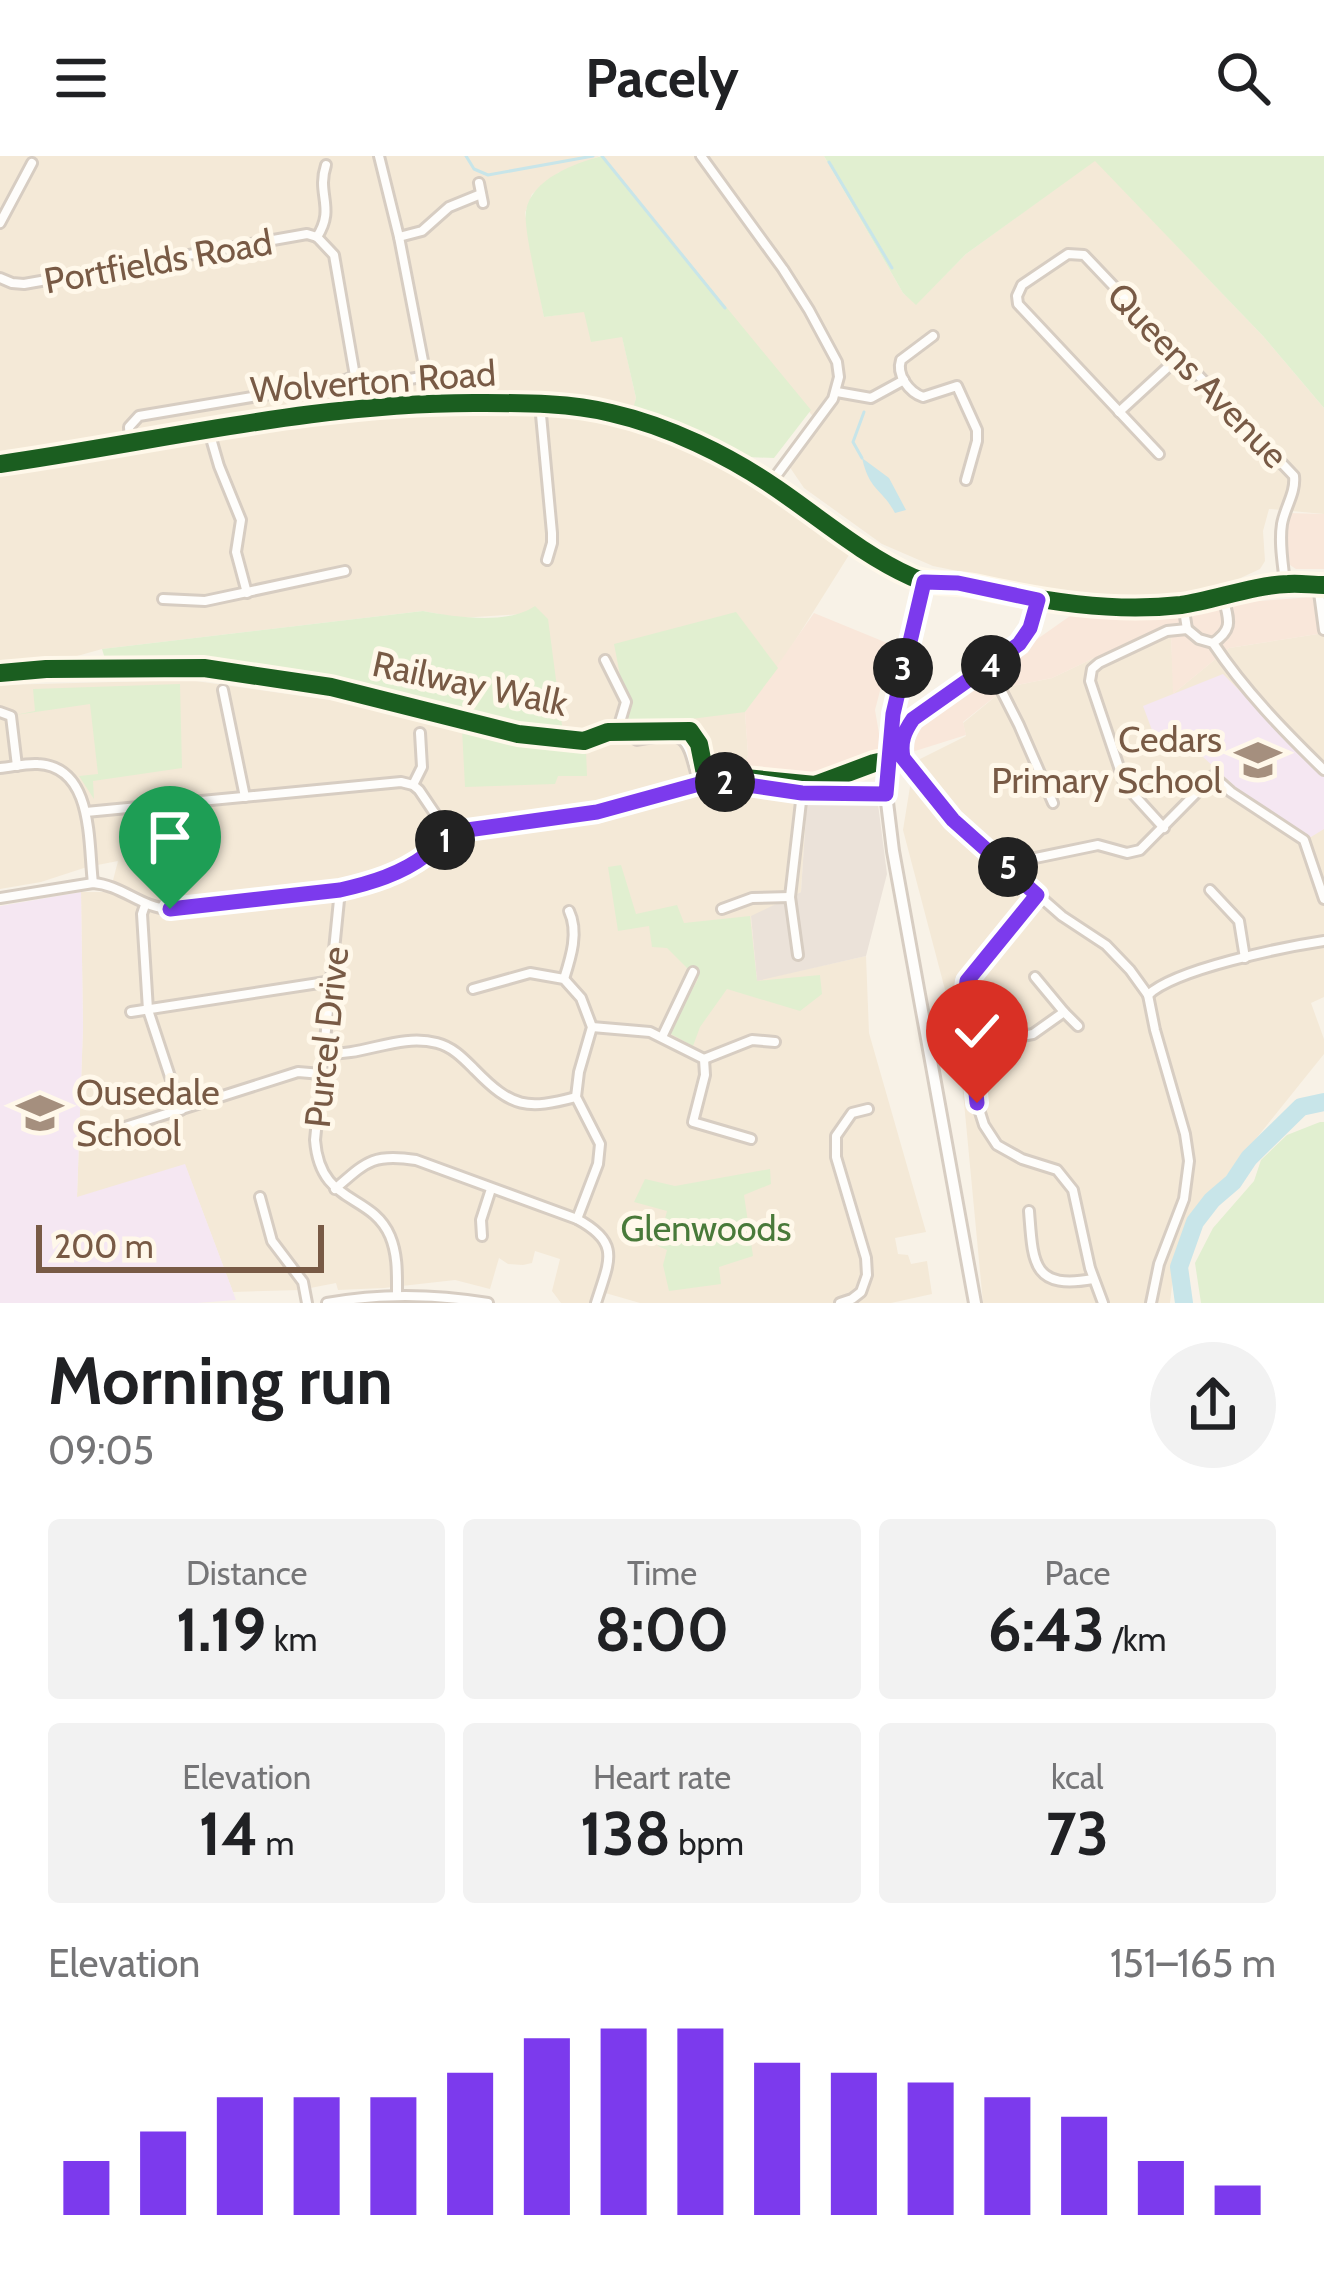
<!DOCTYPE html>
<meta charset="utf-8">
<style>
body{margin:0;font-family:Cabin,sans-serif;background:#f2f2f2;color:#202124;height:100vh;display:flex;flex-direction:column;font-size:45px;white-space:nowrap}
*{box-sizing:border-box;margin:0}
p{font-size:39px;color:#757577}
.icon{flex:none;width:66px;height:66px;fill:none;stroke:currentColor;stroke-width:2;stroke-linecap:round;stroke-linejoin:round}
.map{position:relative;height:1147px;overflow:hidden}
.drawer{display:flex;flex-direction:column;background:#fff;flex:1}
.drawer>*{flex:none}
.scale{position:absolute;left:36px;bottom:30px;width:288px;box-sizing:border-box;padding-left:12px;border:6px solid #785a45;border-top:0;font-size:33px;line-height:42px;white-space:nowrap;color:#785a45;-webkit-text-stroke:9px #fff8ea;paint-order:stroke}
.pin{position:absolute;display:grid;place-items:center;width:102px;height:102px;color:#fff;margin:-123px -51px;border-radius:50% 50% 50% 0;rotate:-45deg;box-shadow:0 0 12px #0007}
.pin .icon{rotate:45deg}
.km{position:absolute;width:60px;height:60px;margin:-30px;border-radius:50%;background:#222;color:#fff;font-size:33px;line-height:60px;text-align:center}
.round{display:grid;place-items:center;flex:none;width:126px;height:126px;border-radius:63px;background:#f2f2f2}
.summary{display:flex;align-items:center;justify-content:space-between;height:204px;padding:0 48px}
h1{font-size:66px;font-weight:700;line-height:90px}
.metrics{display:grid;grid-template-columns:repeat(3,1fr);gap:18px;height:204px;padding:12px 48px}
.metrics div{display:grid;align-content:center;border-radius:12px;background:#f2f2f2;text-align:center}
.metrics b{font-size:60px;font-weight:700}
.metrics small{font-size:33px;font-weight:400}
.metrics p{font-size:33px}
.chart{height:336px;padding:24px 48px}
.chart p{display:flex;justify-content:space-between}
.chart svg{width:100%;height:216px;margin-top:12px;stroke:#7c3aed;stroke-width:6}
header{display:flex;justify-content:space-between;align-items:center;height:156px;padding:0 48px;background:#fff;font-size:54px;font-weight:700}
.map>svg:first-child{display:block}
.residential{fill:#f4e9d7}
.commercial{fill:#f9e7da}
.industrial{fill:#ebe2d9}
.education{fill:#f5e7f2}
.green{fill:#e1efd0}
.water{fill:#c8e5e9}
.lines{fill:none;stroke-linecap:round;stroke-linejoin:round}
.stream{stroke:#c8e5e9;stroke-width:3}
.river{stroke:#c8e5e9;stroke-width:18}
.minor-casing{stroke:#d7cdc2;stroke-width:14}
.tertiary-casing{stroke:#d7cdc2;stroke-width:16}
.minor{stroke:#fefdfb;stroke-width:8}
.tertiary{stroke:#fefdfb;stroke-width:10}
.cycleway-casing{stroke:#fff8ea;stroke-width:26}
.cycleway{stroke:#1b5e20;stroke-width:18}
.route-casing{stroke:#fff;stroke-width:24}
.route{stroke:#7c3aed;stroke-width:15}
.labels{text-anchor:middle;stroke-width:10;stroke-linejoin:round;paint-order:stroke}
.street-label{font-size:36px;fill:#785a45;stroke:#fff8ea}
.poi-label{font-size:36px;fill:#785a45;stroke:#fff8ea;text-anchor:end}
.park-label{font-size:36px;fill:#497a3a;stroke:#fff8ea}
</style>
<header><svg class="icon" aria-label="menu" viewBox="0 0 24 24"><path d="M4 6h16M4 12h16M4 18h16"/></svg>Pacely<svg class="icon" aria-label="search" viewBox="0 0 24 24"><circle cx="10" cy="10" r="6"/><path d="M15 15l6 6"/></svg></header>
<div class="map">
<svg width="1324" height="1147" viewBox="0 0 1324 1147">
<rect width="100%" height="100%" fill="#f8f2e7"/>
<!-- residential -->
<g class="residential">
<path d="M0,0H600L558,17L532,38L525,57L544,161L585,155L622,180L636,242L634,253L854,391L778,512L745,556L748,599L744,615L807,643L801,736L751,761L757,824L866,800L869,877L926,1076L895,1082L898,1098L908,1099L911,1108L927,1105L932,1138L891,1147H640L595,1134L591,1147H561L552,1135L560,1103L535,1095L532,1107L523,1109L508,1108L499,1102L490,1133L455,1124L384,1132L338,1134L336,1127L300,1134L233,1136L185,1009L77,1042L83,871L81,736H110L118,705L87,711L41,726L0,733V529L189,524L563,577L523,458L460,462L423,455L102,493L63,504L0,510Z"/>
<path d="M602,0H824L903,137L916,148L966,98L1095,4L1263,180L1324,252V358L1269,353L1263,375L1265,405L1260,413L1232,426L1190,439L1123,444L1070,438L933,410L882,388L804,332L789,310L819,268Z"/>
<path d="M1324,477V841L1311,847L1324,883V898L1190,1065L1174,1112L1170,1147H983L958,883L903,674L914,606L966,580L963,567L1007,531L1052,522L1094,502L1171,481L1174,537L1229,492Z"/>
</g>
<!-- commercial -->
<g class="commercial">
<path d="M1288,357L1324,358V413H1296L1287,407L1284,387Z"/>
<path d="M1324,440V477L1229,492L1173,538L1171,481L1094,502L1052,522L1007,531L963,566L966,579L912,596L909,573L1070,460Z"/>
<path d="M814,457L892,489L875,554L883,601L812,626L743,615L748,599L745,556Z"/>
</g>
<!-- industrial -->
<path class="industrial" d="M807,643L878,648L887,718L866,800L757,825L751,760L801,736Z"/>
<!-- education -->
<g class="education">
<path d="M1223,518L1324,619V673L1311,681L1239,634L1178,578L1159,593L1143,550Z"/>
<path d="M81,736L83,871L77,1041L185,1008L236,1144L197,1147H0V750Z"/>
</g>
<!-- green -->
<g class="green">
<path d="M602,0L811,254L774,302L747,301L678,265L633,253L636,242L622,181L591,186L584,156L544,161C540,139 523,73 526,55C531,23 575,7 602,0Z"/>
<path d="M824,0H1324V252L1263,180L1095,5L966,98L916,149L903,137Z"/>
<path d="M535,450L548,463L563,577L499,570L322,524L201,508L106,506L102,493L423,455C455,461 508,469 535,450Z"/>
<path d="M736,456L778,512L745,556L630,571L614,488Z"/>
<path d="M180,528L182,612L93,625L94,643L79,620L98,618L90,548L15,559L35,555L33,533Z"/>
<path d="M462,573L563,587L586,593L587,620H558L555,628L465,631Z"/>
<path d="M621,709L636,758L677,749L684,767L750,760L757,825L820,819L822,838L800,855L727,833L700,871L693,890L669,877L698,823L667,792L652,791L649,770L618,775L608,711Z"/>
<path d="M1320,966H1324V1147H1201L1195,1107L1213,1072L1254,1025L1261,1004L1287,979Z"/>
<path d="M770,1013L771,1028L744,1039L753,1100L719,1111L721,1128L669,1135L663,1109L667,1094L658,1090L667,1055L634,1046L645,1023L675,1030Z"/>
</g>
<!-- water -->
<path class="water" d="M862,302L889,322L906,354L895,357C881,331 870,336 862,302Z"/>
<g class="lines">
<!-- stream -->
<g class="stream">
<path d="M466,0L474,13L488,19L593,0"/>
<path d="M602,0L725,152"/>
<path d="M829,6L892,112"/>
<path d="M862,302L853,286L864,256"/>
</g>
<!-- river -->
<path class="river" d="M1184,1147L1179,1111L1195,1066L1212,1044L1233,1026L1249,1002L1301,951L1324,946"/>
<!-- minor casing -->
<g class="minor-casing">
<g id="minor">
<path d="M379,0L399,81L431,246"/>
<path d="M701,0L783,113L809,154L837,206L839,221L833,243L770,328"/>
<path d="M479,27L483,47"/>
<path d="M0,67L32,7"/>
<path d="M317,81L334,99L355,220L360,227L369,230L427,220"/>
<path d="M317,81C336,51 316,39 326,9"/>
<path d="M399,81L422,75L449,51L481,38"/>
<path d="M0,122L12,127L24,128L307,78L317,81"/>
<path d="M933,180L901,204C896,219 909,236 923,241L957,230L977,274V285L966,324"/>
<path d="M837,236L871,242L904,224"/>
<path d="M540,248L552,377V387L547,404"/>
<path d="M1119,256L1180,200"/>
<path d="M208,272L219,310L241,364L236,396L247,437"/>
<path d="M130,287L129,271L139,260L341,226L355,220"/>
<path d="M1159,298L1018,148L1017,140L1022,129L1068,98L1084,99L1294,320C1296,337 1285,351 1282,368C1279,387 1283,408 1285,427"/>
<path d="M1318,429L1324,474"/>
<path d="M163,443L205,445L345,415"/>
<path d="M1038,444L1030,472L1019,488L913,563L902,581L903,602L934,642L953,664L1062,760L1106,789L1130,814L1148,839L1155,874L1185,978L1189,1005L1184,1043L1159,1108L1151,1147"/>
<path d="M1183,448L1187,473L1199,483L1213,487C1245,535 1283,574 1324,614"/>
<path d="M1213,487C1235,472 1228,463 1223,440"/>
<path d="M605,504L626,546L620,566L628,577L637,584C689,574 686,580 699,628"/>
<path d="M989,510L1019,569L1053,647"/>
<path d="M223,534L245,641"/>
<path d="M0,556L11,560L17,610"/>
<path d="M0,612C12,611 26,607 38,608C94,611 88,687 93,727"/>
<path d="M413,629L422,611L420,577"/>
<path d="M86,656L401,626L413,629L419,634L450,680"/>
<path d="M1164,672L1125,629L1090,525L1092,513L1099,507L1167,475L1187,473"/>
<path d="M1007,711L1016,706L1098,689L1127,697L1140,694L1213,620L1231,636L1304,684L1324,743"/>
<path d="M340,734L315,984C320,1050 371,1036 390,1080C398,1099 397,1119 397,1139"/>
<path d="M1210,734L1239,765L1245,802"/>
<path d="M1037,739L967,825L964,848L977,947L984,969L997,989L1022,1003L1057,1014L1073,1034L1090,1112L1103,1147"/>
<path d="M0,742L93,727C122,729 141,752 170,753L340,734C370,727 401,718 426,699C438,691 447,681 460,675L597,656L699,628L721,625L802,637L886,638"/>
<path d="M145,749L142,758L148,854L181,954"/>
<path d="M722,753L752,742L790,741"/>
<path d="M798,799L790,741L802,637"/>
<path d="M564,823C571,801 579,776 569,755"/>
<path d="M473,833L530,817L564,823L581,842L592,871L579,916L576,941L600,988L598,1008L577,1063"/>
<path d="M1148,839C1175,813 1284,791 1324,785"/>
<path d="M131,856L332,825"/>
<path d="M1064,856L1078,870"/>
<path d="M592,871L650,876L704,903L705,919L693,966L751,983"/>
<path d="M662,881L693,816"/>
<path d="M971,889L1033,878L1064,856L1035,821"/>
<path d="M325,897C363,901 398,877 437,887C453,891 464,903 475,914C512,952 527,954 576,941"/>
<path d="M704,903L752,884L775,886"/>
<path d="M122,972L298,916L322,918"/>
<path d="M335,1033C366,1006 373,997 416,1004L577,1063C622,1087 609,1105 596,1147"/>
<path d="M260,1041L272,1085L303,1126L307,1147"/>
<path d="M1029,1055C1033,1107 1032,1134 1093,1123"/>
<path d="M482,1080L481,1064L491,1033"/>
<path d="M327,1147C381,1137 434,1138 488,1147"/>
<path d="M840,1147L852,1143L861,1136L867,1119L866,1102L836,1001V980L852,957L868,953"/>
</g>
</g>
<!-- tertiary casing -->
<g class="tertiary-casing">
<g id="tertiary">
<path d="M0,308C161,285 321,245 485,247C527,247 571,247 611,257C668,270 728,299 776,332C820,362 863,399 912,421C930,429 954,426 974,430C1042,445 1112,457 1181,449C1215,444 1254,429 1288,428C1300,427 1312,429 1324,429"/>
<path d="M924,426L893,558L886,638L893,695L975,1147"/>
</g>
</g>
<!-- minor -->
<use href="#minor" class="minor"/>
<!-- tertiary -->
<use href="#tertiary" class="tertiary"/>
<!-- cycleway casing -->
<g class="cycleway-casing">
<g id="cycleway">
<path d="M0,308C161,285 321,245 485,247C527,247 571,247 611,257C668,270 728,299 776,332C820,362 863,399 912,421C930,429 954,426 974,430C1042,445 1112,457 1181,449C1215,444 1254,429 1288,428C1300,427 1312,429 1324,429"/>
<path d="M0,517L46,513L204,512L331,531L518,578L584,585L608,576L690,575L699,588L705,618L815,629L874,607L888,604"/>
</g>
</g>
<!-- cycleway -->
<use href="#cycleway" class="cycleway"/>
</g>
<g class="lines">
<!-- route casing -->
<g class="route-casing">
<path id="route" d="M170,753L340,734C371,727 401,718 426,699C438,691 446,681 460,675L597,656L699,628L721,625L802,637L886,638L893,558L924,426L958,427L1038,444L1030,472L1019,488L913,563C904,576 900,586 903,602L953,664L1037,739L967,825L964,848L971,889L977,947"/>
</g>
<!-- route -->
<use href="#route" class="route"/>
</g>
<!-- icons -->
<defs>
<g id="school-bare" transform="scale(3.6)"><path d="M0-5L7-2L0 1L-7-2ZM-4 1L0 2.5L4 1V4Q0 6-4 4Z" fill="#a58f7e" stroke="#fff8ea" stroke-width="2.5" paint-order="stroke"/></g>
</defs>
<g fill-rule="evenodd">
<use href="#school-bare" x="1258" y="604"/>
<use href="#school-bare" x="40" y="957"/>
</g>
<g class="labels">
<!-- street labels -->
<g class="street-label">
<text transform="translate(158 105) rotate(-10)" y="13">Portfields Road</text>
<text transform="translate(1198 219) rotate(46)" y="13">Queens Avenue</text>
<text transform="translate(373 225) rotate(-4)" y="13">Wolverton Road</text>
<text transform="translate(470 527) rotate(12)" y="13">Railway Walk</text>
<text transform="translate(326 881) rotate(-84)" y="13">Purcel Drive</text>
</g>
<!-- poi labels -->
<g class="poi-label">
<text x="1222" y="596">Cedars<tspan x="1222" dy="41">Primary School</tspan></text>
<text x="76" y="949" text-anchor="start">Ousedale<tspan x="76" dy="41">School</tspan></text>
</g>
<!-- park labels -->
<g class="park-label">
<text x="706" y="1085">Glenwoods</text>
</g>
</g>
</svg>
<div class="scale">200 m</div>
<div class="pin" style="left:170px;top:753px;background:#1e9e55"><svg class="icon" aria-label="arrive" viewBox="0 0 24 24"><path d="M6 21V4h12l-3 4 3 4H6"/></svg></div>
<div class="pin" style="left:977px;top:947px;background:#d93025"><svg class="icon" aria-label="check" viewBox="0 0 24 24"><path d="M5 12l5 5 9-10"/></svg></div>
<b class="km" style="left:445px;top:684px">1</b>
<b class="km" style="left:725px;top:626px">2</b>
<b class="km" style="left:903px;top:512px">3</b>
<b class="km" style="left:991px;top:509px">4</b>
<b class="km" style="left:1008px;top:711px">5</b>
</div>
<section class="drawer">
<div class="summary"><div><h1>Morning run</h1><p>09:05</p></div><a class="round"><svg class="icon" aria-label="share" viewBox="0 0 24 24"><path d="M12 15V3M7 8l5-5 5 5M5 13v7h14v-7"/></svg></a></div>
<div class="metrics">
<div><p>Distance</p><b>1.19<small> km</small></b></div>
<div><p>Time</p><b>8:00</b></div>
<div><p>Pace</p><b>6:43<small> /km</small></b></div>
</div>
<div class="metrics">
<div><p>Elevation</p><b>14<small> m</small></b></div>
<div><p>Heart rate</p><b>138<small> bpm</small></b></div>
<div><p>kcal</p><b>73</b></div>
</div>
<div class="chart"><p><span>Elevation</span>151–165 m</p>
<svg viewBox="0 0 160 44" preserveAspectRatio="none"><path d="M5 44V33M15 44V27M25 44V20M35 44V20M45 44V20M55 44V15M65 44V8M75 44V6M85 44V6M95 44V13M105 44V15M115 44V17M125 44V20M135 44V24M145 44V33M155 44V38"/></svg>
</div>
</section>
